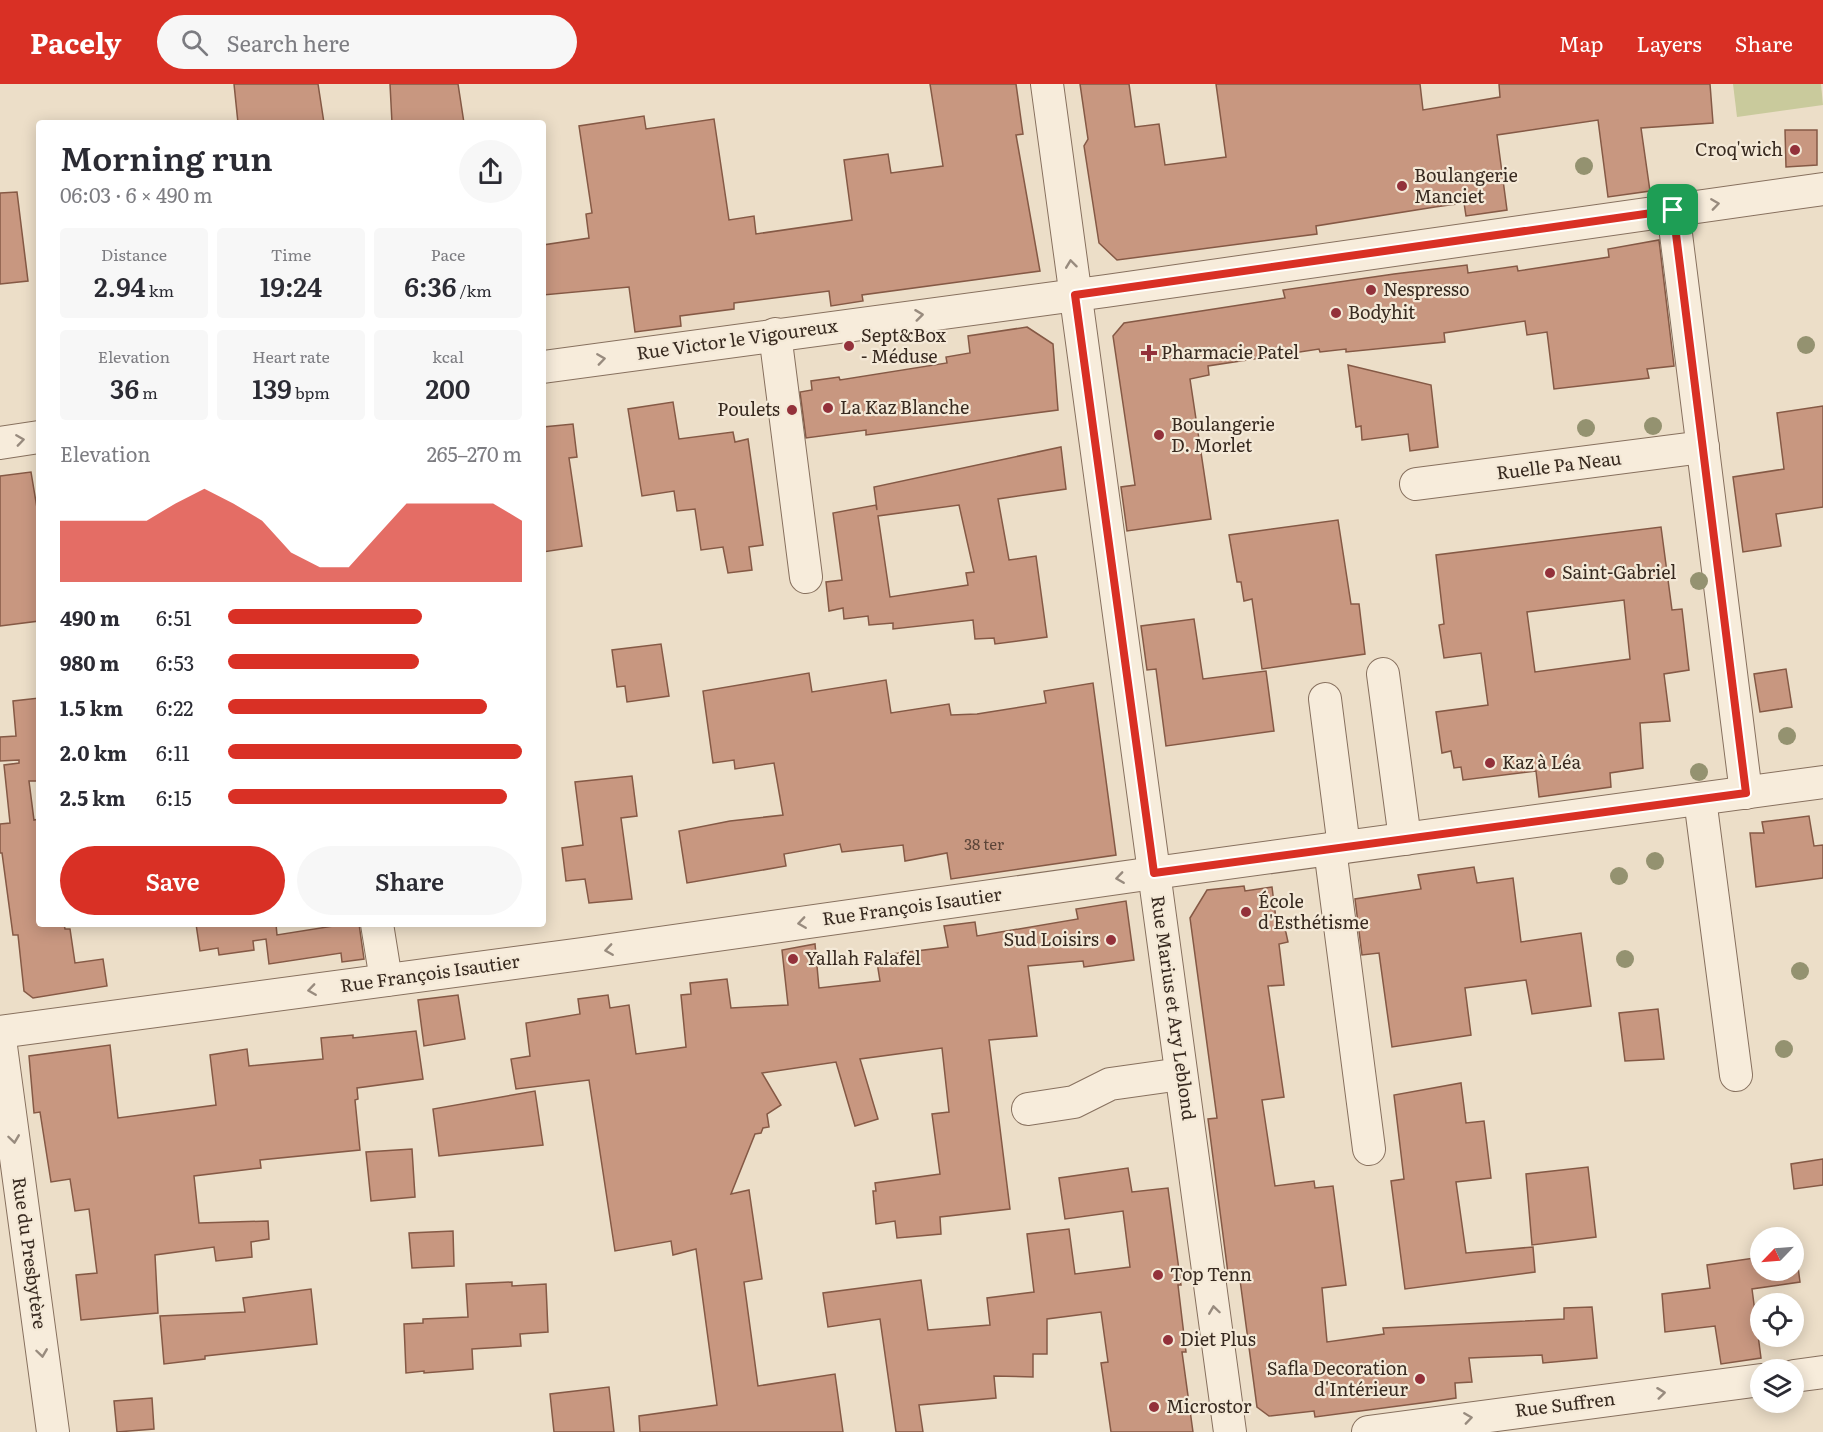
<!DOCTYPE html>
<meta charset="utf-8">
<style>
body{margin:0;font-family:Literata,serif;background:#f7f7f7;color:#2b2b33;height:100vh;display:flex;flex-direction:column;font-size:22px;white-space:nowrap}
*{box-sizing:border-box;margin:0}
p{font-size:20px;color:#7c7c81}
.icon{flex:none;width:33px;height:33px;fill:none;stroke:currentColor;stroke-width:2;stroke-linecap:round;stroke-linejoin:round}
.map{position:relative;flex:1;overflow:hidden}
.panel{position:absolute;left:36px;top:36px;width:510px;height:807px;display:flex;flex-direction:column;background:#fff;border-radius:6px;box-shadow:0 3px 15px #0003}
.panel>*{flex:none}
.needle{width:39px;rotate:245deg}
.buttons{position:absolute;left:1750px;top:1143px;display:grid;gap:12px}
.buttons a{display:grid;place-items:center;width:54px;height:54px;border-radius:50%;background:#fff;box-shadow:0 3px 15px #0003;font-size:30px}
.pin{position:absolute;display:grid;place-items:center;width:51px;height:51px;color:#fff;margin:-26px;border-radius:12px;box-shadow:0 3px 9px #0006}
.round{display:grid;place-items:center;flex:none;width:63px;height:63px;border-radius:32px;background:#f7f7f7}
.overview{display:flex;align-items:center;justify-content:space-between;height:102px;padding:0 24px}
h1{font-size:33px;font-weight:600;line-height:45px}
.stats{display:grid;grid-template-columns:repeat(3,1fr);gap:9px;height:102px;padding:6px 24px}
.stats div{display:grid;align-content:center;border-radius:6px;background:#f7f7f7;text-align:center}
.stats b{font-size:26px;font-weight:600}
.stats small{font-size:16px;font-weight:400}
.stats p{font-size:16px}
.chart{height:168px;padding:12px 24px}
.chart p{display:flex;justify-content:space-between}
.chart svg{width:100%;height:108px;margin-top:6px;fill:#d93025;opacity:.7}
.button{display:flex;gap:12px;margin-top:auto;padding:12px 24px}
.button a{flex:1;height:69px;border-radius:36px;background:#d93025;color:#fff;font-size:24px;font-weight:600;line-height:69px;text-align:center}
.button a+a{background:#f7f7f7;color:#2b2b33}
ul{padding:0 24px;list-style:none;font-size:20px}
li{display:grid;grid-template-columns:96px 72px 1fr;align-items:center;height:45px}
li i{height:15px;border-radius:8px;background:#d93025}
header{display:flex;align-items:center;gap:36px;box-sizing:border-box;height:84px;padding:0 30px;background:#d93025;color:#fff}
header strong{font-size:28px}
nav{display:flex;gap:33px;margin-inline-start:auto;font-size:21px}
.search{width:420px;height:54px;background:#f7f7f7;display:flex;align-items:center;gap:15px;box-sizing:border-box;padding:0 21px;border-radius:33px;color:#7c7c81;font-size:22px}
.map>svg:first-child{display:block}
.green{fill:#c9ca9c}
.building{fill:#c89780;stroke:#855945;stroke-width:1.5;fill-rule:evenodd}
.lines{fill:none;stroke-linecap:round;stroke-linejoin:round}
.minor-casing{stroke:#87705e;stroke-width:34}
.minor{stroke:#f7ecdb;stroke-width:32}
.tree{fill:#949270}
.oneway{stroke:#988b7e}
.route-casing{stroke:#fff;stroke-width:12}
.route{stroke:#d93025;stroke-width:8}
.poi-dot{fill:#93313a;stroke:#f4e9d7;stroke-width:2}
.labels{text-anchor:middle;stroke-width:4.5;stroke-linejoin:round;paint-order:stroke}
.number-label{font-size:15px;fill:#5c4538}
.poi-label{font-size:18px;fill:#382a20;stroke:#f4e9d7;text-anchor:start}
.street-label{font-size:18px;fill:#382a20;stroke:#f4e9d7}
</style>
<header>
<strong>Pacely</strong>
<div class="search"><svg class="icon" aria-label="search" viewBox="0 0 24 24"><circle cx="10" cy="10" r="6"/><path d="M15 15l6 6"/></svg>Search here</div>
<nav><a>Map</a><a>Layers</a><a>Share</a></nav>
</header>
<div class="map">
<svg width="1823" height="1348" viewBox="0 0 1823 1348">
<rect width="100%" height="100%" fill="#ecdec8"/>
<!-- green -->
<path class="green" d="M1733,0H1821L1823,21L1737,33Z"/>
<!-- building -->
<g class="building">
<path d="M234,0H318L324,39H238Z"/>
<path d="M390,0H458L464,39H392Z"/>
<path d="M930,0H1016L1023,50L1016,51L1040,187L862,211L863,217L831,222L829,207L734,219V225L680,232L681,242L635,248L629,203L543,211V161L589,154L586,130L592,129L579,42L644,32L646,45L714,35L729,136L754,132L756,150L852,136L844,76L888,70L891,89L943,82Z"/>
<path d="M1080,0H1129L1135,43L1159,40L1165,81L1226,73L1216,0H1420L1423,26L1500,13L1499,0H1710L1713,39L1641,44L1650,107L1608,113L1598,36L1497,51L1507,126L1466,132L1464,119L1435,123L1316,142L1317,150L1117,176L1099,159L1084,62L1088,55Z"/>
<path d="M1785,46H1817V81L1786,83Z"/>
<path d="M17,108L28,197L0,200V109Z"/>
<path d="M1659,156L1674,282L1647,285L1649,294L1554,305L1547,248L1527,251L1525,237L1444,249L1445,258L1346,268V265L1320,268L1319,265L1208,282L1209,291L1190,295L1211,435L1127,447L1121,403L1135,401L1113,252L1124,239L1285,214L1283,206L1394,190L1467,181L1468,189L1517,182L1518,187L1609,173L1608,165Z"/>
<path d="M1027,243L1053,260L1058,326L866,351V346L806,354L800,308L812,306L811,297L839,293L840,296L947,279L946,273L970,269L968,252Z"/>
<path d="M1348,281L1431,301L1438,363L1410,367L1408,350L1362,356L1361,342L1356,343Z"/>
<path d="M673,318L679,355L733,348L735,358L748,355L763,461L749,463L752,486L728,489L723,463L701,466L695,425L677,427L674,407L642,412L628,325Z"/>
<path d="M1823,322V423L1776,430L1781,462L1743,468L1733,393L1784,385L1777,329Z"/>
<path d="M573,340L577,373L569,374L582,462L543,468V343Z"/>
<path d="M1061,363L1066,405L998,415L1009,476L1036,472L1047,553L995,560L994,554L975,555L973,536L893,545V539L869,541L868,532L844,535L843,524L829,527L826,498L842,496L833,429L876,421L877,426L874,403ZM959,421L974,488L966,489L968,501L890,513L878,432Z"/>
<path d="M31,388L39,436V537L0,542V392Z"/>
<path d="M1338,436L1351,520H1359L1365,570L1262,585L1252,515L1244,517L1241,498H1237L1229,451Z"/>
<path d="M1661,443L1672,526L1682,525L1689,586L1664,590L1670,637L1640,639L1643,684L1610,689L1611,703L1539,713L1536,687L1463,696L1461,683L1454,684L1451,667L1442,669L1436,628L1488,621L1481,569L1444,574L1439,541L1444,540L1436,471ZM1624,516L1630,575L1535,588L1527,528Z"/>
<path d="M1194,535L1203,595L1266,587L1274,647L1166,662L1156,585L1147,586L1141,542Z"/>
<path d="M661,560L669,612L627,618L625,602L617,603L612,566Z"/>
<path d="M1786,585L1792,623L1760,628L1754,590Z"/>
<path d="M809,589L812,608L886,596L891,629L949,620L951,631L977,630L1046,619L1044,607L1093,599L1116,771L951,795L947,769L905,777L903,761L842,768L840,760L784,770L786,782L687,799L679,747L730,737L783,731L774,679L735,685L734,676L713,679L703,607Z"/>
<path d="M39,614V697H29L34,736L39,735V840H64L65,845H70L75,879L103,875L107,902L33,914L24,907L18,851H13L2,769H0V740L10,739L4,681L19,679V676L0,677V653L16,652L13,617Z"/>
<path d="M632,692L637,732L621,734L632,815L589,819L585,795L566,797L562,764L583,761L575,698Z"/>
<path d="M1809,732L1814,762L1823,761V794L1756,803L1750,749H1764L1762,738Z"/>
<path d="M1474,783L1477,799L1513,794L1521,858L1581,849L1591,922L1532,930L1526,896L1465,904L1471,951L1392,963L1379,869L1362,871L1355,815L1421,805L1418,791Z"/>
<path d="M1244,802L1245,807L1272,803L1276,835H1283L1288,858L1279,860L1284,901L1268,902L1284,1013L1262,1016L1275,1102L1314,1097L1315,1104L1333,1102L1346,1201L1322,1204L1327,1258L1384,1250L1383,1244L1564,1235V1224L1592,1223L1597,1274L1543,1279L1542,1271L1469,1274L1472,1298L1455,1299L1456,1314L1429,1318L1315,1333L1314,1327L1269,1332L1257,1323L1240,1196L1229,1197L1208,1035L1217,1034L1190,834L1207,806Z"/>
<path d="M1126,817L1134,876L1084,883L1083,877L1028,882L1037,952L989,956L1010,1125L940,1133L941,1150L897,1154L895,1137L876,1140L873,1107H876L875,1099L940,1090L932,1030L949,1028L942,964L860,975L878,1035L855,1042L836,978L762,989L781,1021L767,1030L769,1043L763,1044L761,1049L755,1050L731,1110L749,1106L762,1195L744,1198L758,1302L835,1290L843,1348H640L639,1332L717,1321L696,1165L673,1171L671,1157L615,1167L589,996L516,1005L511,975L530,972L526,939L580,930L578,915L608,911L610,924L629,921L636,970L686,963L681,911L691,910L690,899L727,895L731,924L788,921L782,866L815,860L819,904L880,897L876,872L948,863L944,842L975,838L977,852L1078,835L1076,825Z"/>
<path d="M196,840H276L277,851L346,840H359L364,875L342,878L341,869L269,880L266,855L253,857L254,866L219,871L218,864L200,867Z"/>
<path d="M458,911L465,955L424,962L418,916Z"/>
<path d="M1658,925L1664,975L1625,977L1619,929Z"/>
<path d="M416,947L423,995L357,1004L358,1015L355,1016L360,1066L260,1076L261,1084L194,1092L199,1139L268,1137L269,1155L251,1158L252,1173L216,1177L214,1163L155,1171L158,1229L81,1236L76,1191L97,1189L89,1125L75,1127L70,1095L51,1098L40,1028L34,1029L29,972L110,961L118,1034L216,1021L210,971L247,965L249,982L323,975L321,954L353,951V954Z"/>
<path d="M1461,999L1466,1039L1484,1037L1491,1094L1456,1098L1466,1169L1533,1163L1535,1188L1405,1205L1391,1097L1404,1095L1394,1011Z"/>
<path d="M535,1007L543,1061L439,1072L433,1025Z"/>
<path d="M412,1065L415,1113L371,1117L366,1068Z"/>
<path d="M1823,1075V1101L1794,1105L1791,1080Z"/>
<path d="M1588,1083L1596,1153L1532,1161L1526,1090Z"/>
<path d="M1128,1084L1132,1108L1168,1104L1181,1201H1178L1186,1268H1182L1193,1348H1111L1101,1279L1108,1278L1101,1228L1047,1235V1270H1033V1293L994,1292L996,1314L919,1321L923,1348H896L880,1235L828,1243L823,1209L921,1196L928,1246L990,1241L987,1214L1034,1208L1027,1150L1069,1145L1075,1190L1130,1183L1123,1127L1065,1135L1059,1094Z"/>
<path d="M453,1147L454,1182L412,1184L409,1149Z"/>
<path d="M1794,1168H1796L1800,1198L1752,1205L1761,1274L1721,1280L1715,1242L1665,1248L1662,1210L1710,1204L1707,1181L1761,1173V1186H1794Z"/>
<path d="M512,1198V1202L546,1200L548,1248L520,1250L521,1262L472,1265L473,1285L424,1289V1287L406,1289L404,1240L423,1239V1235L468,1233L466,1200Z"/>
<path d="M311,1205L317,1260L205,1272V1275L164,1280L160,1232L245,1228L243,1214Z"/>
<path d="M609,1303L614,1348H554L550,1310Z"/>
<path d="M152,1314L154,1345L117,1348L114,1317Z"/>
</g>
<g class="lines">
<!-- minor casing -->
<g class="minor-casing">
<g id="minor">
<path d="M1047,0L1230,1348"/>
<path d="M1673,126L1746,709"/>
<path d="M775,250L806,493"/>
<path d="M543,283L1106,207L1823,105"/>
<path d="M0,359L39,353"/>
<path d="M1416,400L1703,363"/>
<path d="M1383,590L1405,755"/>
<path d="M1325,615L1344,763"/>
<path d="M1700,715L1736,991"/>
<path d="M1330,765L1369,1065"/>
<path d="M377,840L386,896"/>
<path d="M0,948L582,870L1154,789L1823,698"/>
<path d="M0,955L53,1348"/>
<path d="M1028,1025L1074,1018L1110,1000L1181,990"/>
<path d="M1794,1292L1823,1288"/>
<path d="M1368,1348L1761,1296"/>
</g>
</g>
<!-- minor -->
<use href="#minor" class="minor"/>
</g>
<!-- trees -->
<g class="tree">
<circle cx="1584" cy="82" r="9"/>
<circle cx="1806" cy="261" r="9"/>
<circle cx="1653" cy="342" r="9"/>
<circle cx="1586" cy="344" r="9"/>
<circle cx="1699" cy="497" r="9"/>
<circle cx="1787" cy="652" r="9"/>
<circle cx="1699" cy="688" r="9"/>
<circle cx="1655" cy="777" r="9"/>
<circle cx="1619" cy="792" r="9"/>
<circle cx="1625" cy="875" r="9"/>
<circle cx="1800" cy="887" r="9"/>
<circle cx="1784" cy="965" r="9"/>
</g>
<!-- one-way arrows -->
<defs><path id="oneway-chevron" d="M-2-3.5L2.5 0L-2 3.5" fill="none" stroke-width="1.6" stroke-linecap="round" stroke-linejoin="round" transform="scale(1.5)"/></defs>
<g class="oneway">
<use href="#oneway-chevron" transform="translate(1715 120) rotate(-8)"/>
<use href="#oneway-chevron" transform="translate(1071 180) rotate(-97)"/>
<use href="#oneway-chevron" transform="translate(919 231) rotate(-7)"/>
<use href="#oneway-chevron" transform="translate(601 275) rotate(-8)"/>
<use href="#oneway-chevron" transform="translate(20 356) rotate(-8)"/>
<use href="#oneway-chevron" transform="translate(1120 794) rotate(172)"/>
<use href="#oneway-chevron" transform="translate(802 839) rotate(172)"/>
<use href="#oneway-chevron" transform="translate(609 866) rotate(172)"/>
<use href="#oneway-chevron" transform="translate(312 906) rotate(172)"/>
<use href="#oneway-chevron" transform="translate(14 1055) rotate(82)"/>
<use href="#oneway-chevron" transform="translate(1214 1226) rotate(-98)"/>
<use href="#oneway-chevron" transform="translate(42 1269) rotate(82)"/>
<use href="#oneway-chevron" transform="translate(1661 1309) rotate(-7)"/>
<use href="#oneway-chevron" transform="translate(1468 1334) rotate(-8)"/>
</g>
<g class="lines">
<!-- route casing -->
<g class="route-casing">
<path id="route" d="M1673,126L1746,709L1154,789L1075,211Z"/>
</g>
<!-- route -->
<use href="#route" class="route"/>
</g>
<!-- markers -->
<g class="poi-dot">
<circle cx="1795" cy="66" r="6"/>
<circle cx="1402" cy="102" r="6"/>
<circle cx="1371" cy="206" r="6"/>
<circle cx="1336" cy="229" r="6"/>
<circle cx="849" cy="262" r="6"/>
<path d="M1146 260h6v6h6v6h-6v6h-6v-6h-6v-6h6z"/>
<circle cx="828" cy="324" r="6"/>
<circle cx="792" cy="326" r="6"/>
<circle cx="1159" cy="351" r="6"/>
<circle cx="1550" cy="489" r="6"/>
<circle cx="1490" cy="679" r="6"/>
<circle cx="1246" cy="828" r="6"/>
<circle cx="1111" cy="856" r="6"/>
<circle cx="793" cy="875" r="6"/>
<circle cx="1158" cy="1191" r="6"/>
<circle cx="1168" cy="1256" r="6"/>
<circle cx="1420" cy="1295" r="6"/>
<circle cx="1154" cy="1323" r="6"/>
</g>
<g class="labels">
<!-- number labels -->
<g class="number-label">
<text x="984" y="766">38 ter</text>
</g>
<!-- poi labels -->
<g class="poi-label">
<text x="1783" y="72" text-anchor="end">Croq'wich</text>
<text x="1414" y="98">Boulangerie<tspan x="1414" dy="21">Manciet</tspan></text>
<text x="1383" y="212">Nespresso</text>
<text x="1348" y="235">Bodyhit</text>
<text x="861" y="258">Sept&amp;Box<tspan x="861" dy="21">- Méduse</tspan></text>
<text x="1161" y="275">Pharmacie Patel</text>
<text x="840" y="330">La Kaz Blanche</text>
<text x="780" y="332" text-anchor="end">Poulets</text>
<text x="1171" y="347">Boulangerie<tspan x="1171" dy="21">D. Morlet</tspan></text>
<text x="1562" y="495">Saint-Gabriel</text>
<text x="1502" y="685">Kaz à Léa</text>
<text x="1258" y="824">École<tspan x="1258" dy="21">d'Esthétisme</tspan></text>
<text x="1099" y="862" text-anchor="end">Sud Loisirs</text>
<text x="805" y="881">Yallah Falafel</text>
<text x="1170" y="1197">Top Tenn</text>
<text x="1180" y="1262">Diet Plus</text>
<text x="1408" y="1291" text-anchor="end">Safla Decoration<tspan x="1408" dy="21">d'Intérieur</tspan></text>
<text x="1166" y="1329">Microstor</text>
</g>
<!-- street labels -->
<g class="street-label">
<text transform="translate(737 256) rotate(-8)" y="6">Rue Victor le Vigoureux</text>
<text transform="translate(1559 382) rotate(-7)" y="6">Ruelle Pa Neau</text>
<text transform="translate(912 823) rotate(-8)" y="6">Rue François Isautier</text>
<text transform="translate(430 890) rotate(-8)" y="6">Rue François Isautier</text>
<text transform="translate(1173 924) rotate(82)" y="6">Rue Marius et Ary Leblond</text>
<text transform="translate(29 1169) rotate(82)" y="6">Rue du Presbytère</text>
<text transform="translate(1565 1321) rotate(-7)" y="6">Rue Suffren</text>
</g>
</g>
</svg>
<div class="buttons">
<a><svg class="needle" viewBox="-14 -14 28 28"><path d="M0-13l5 13h-10z" fill="#e53935"/><path d="M0 13l5-13h-10z" fill="#7c7c81"/></svg></a>
<a><svg class="icon" aria-label="locate" viewBox="0 0 24 24"><circle cx="12" cy="12" r="6"/><path d="M12 2v4M12 18v4M2 12h4M18 12h4"/></svg></a>
<a><svg class="icon" aria-label="layers" viewBox="0 0 24 24"><path d="M12 4l9 5-9 5-9-5zM3 14l9 5 9-5"/></svg></a>
</div>
<div class="pin" style="left:1673px;top:126px;background:#1e9e55"><svg class="icon" aria-label="arrive" viewBox="0 0 24 24"><path d="M6 21V4h12l-3 4 3 4H6"/></svg></div>
<section class="panel">
<div class="overview"><div><h1>Morning run</h1><p>06:03 · 6 × 490 m</p></div><a class="round"><svg class="icon" aria-label="share" viewBox="0 0 24 24"><path d="M12 15V3M7 8l5-5 5 5M5 13v7h14v-7"/></svg></a></div>
<div class="stats">
<div><p>Distance</p><b>2.94<small> km</small></b></div>
<div><p>Time</p><b>19:24</b></div>
<div><p>Pace</p><b>6:36<small> /km</small></b></div>
</div>
<div class="stats">
<div><p>Elevation</p><b>36<small> m</small></b></div>
<div><p>Heart rate</p><b>139<small> bpm</small></b></div>
<div><p>kcal</p><b>200</b></div>
</div>
<div class="chart"><p><span>Elevation</span>265–270 m</p>
<svg viewBox="0 0 160 44" preserveAspectRatio="none"><path d="M0 44V19L10 19L20 19L30 19L40 12L50 6L60 12L70 19L80 32L90 38L100 38L110 25L120 12L130 12L140 12L150 12L160 19V44z"/></svg>
</div>
<ul>
<li><b>490 m</b>6:51<i style="width:66%"></i></li>
<li><b>980 m</b>6:53<i style="width:65%"></i></li>
<li><b>1.5 km</b>6:22<i style="width:88%"></i></li>
<li><b>2.0 km</b>6:11<i style="width:100%"></i></li>
<li><b>2.5 km</b>6:15<i style="width:95%"></i></li>
</ul>
<div class="button"><a>Save</a><a>Share</a></div>
</section>
</div>
